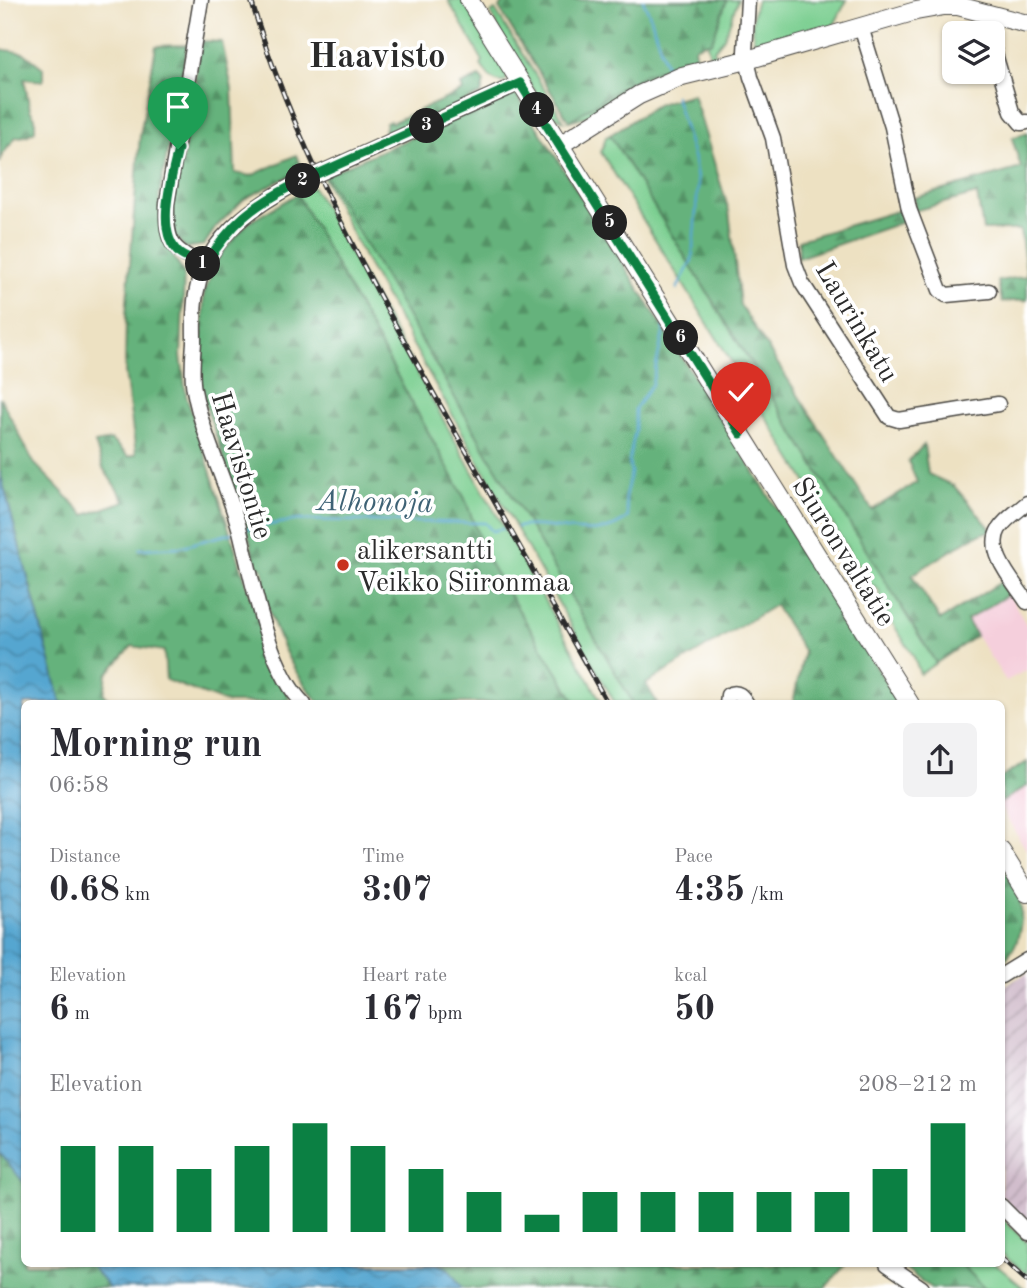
<!DOCTYPE html>
<meta charset="utf-8">
<style>
body{margin:0;font-family:"Old Standard TT",serif;background:#f2f2f3;color:#2b2b33;height:100vh;display:flex;flex-direction:column;font-size:26px;white-space:nowrap}
*{box-sizing:border-box;margin:0}
p{font-size:23px;color:#7c7c81}
.icon{flex:none;width:38px;height:38px;fill:none;stroke:currentColor;stroke-width:2;stroke-linecap:round;stroke-linejoin:round}
.map{position:relative;flex:1;overflow:hidden}
.sheet{position:absolute;left:21px;top:700px;width:984px;height:567px;display:flex;flex-direction:column;background:#fff;border-radius:10px;box-shadow:0 2px 5px #0004}
.sheet>*{flex:none}
.controls{position:absolute;left:942px;top:21px;display:grid;gap:14px}
.controls a{display:grid;place-items:center;width:63px;height:63px;border-radius:10px;background:#fff;box-shadow:0 2px 5px #0004;font-size:35px}
.pin{position:absolute;display:grid;place-items:center;width:60px;height:60px;color:#fff;margin:-72px -30px;border-radius:50% 50% 50% 0;rotate:-45deg;box-shadow:0 0 7px #0007}
.pin .icon{rotate:45deg}
.km{position:absolute;width:35px;height:35px;margin:-18px;border-radius:50%;background:#222;color:#fff;font-size:19px;line-height:35px;text-align:center}
.round{display:grid;place-items:center;flex:none;width:74px;height:74px;border-radius:10px;background:#f2f2f3}
.head{display:flex;align-items:center;justify-content:space-between;height:119px;padding:0 28px}
h1{font-size:38px;font-weight:600;line-height:52px}
.stats{display:grid;grid-template-columns:repeat(3,1fr);gap:10px;height:119px;padding:7px 28px}
.stats div{display:grid;align-content:center}
.stats b{font-size:35px;font-weight:600}
.stats small{font-size:19px;font-weight:400}
.stats p{font-size:19px}
.chart{height:196px;padding:14px 28px}
.chart p{display:flex;justify-content:space-between}
.chart svg{width:100%;height:126px;margin-top:7px;stroke:#0b8043;stroke-width:6}
.map>svg:first-child{display:block}
.built{fill:#f5cfdc}
.industrial{fill:url(#industrial-furrows)}
.green{fill:#7ccf91;stroke:#547d5e;stroke-width:2}
.forest{fill:url(#forest-firs);stroke:#486e53;stroke-width:2}
.water{fill:url(#water-waves);stroke:#40687e;stroke-width:2}
.lines{fill:none;stroke-linecap:round;stroke-linejoin:round}
.stream{stroke:#55a6d0;stroke-width:2.5}
.minor-casing{stroke:#484642;stroke-width:17}
.major-casing{stroke:#484642;stroke-width:20}
.minor{stroke:#fff;stroke-width:14}
.major{stroke:#fff;stroke-width:18}
.rail-casing{stroke:#2b2b2b;stroke-width:5}
.rail{stroke:#fff;stroke-width:2.5;stroke-dasharray:8;stroke-linecap:butt}
.minor-bridge-casing{stroke:#484642;stroke-width:17;stroke-linecap:butt}
.minor-bridge{stroke:#fff;stroke-width:14}
.route-casing{stroke:#fff;stroke-width:14}
.route{stroke:#0b8043;stroke-width:9}
.poi-dot{fill:#c8321e;stroke:#fff;stroke-width:2.5}
.labels{text-anchor:middle;stroke-width:7;stroke-linejoin:round;paint-order:stroke}
.street-label{font-size:28px;fill:#2b2b2b;stroke:#fff}
.poi-label{font-size:28px;fill:#2b2b2b;stroke:#fff;text-anchor:start}
.water-label{font-size:30px;font-style:italic;fill:#3e6275;stroke:#fff}
.district-label{font-size:35px;font-weight:bold;fill:#2b2b2b;stroke:#fff}
</style>
<div class="map">
<svg width="1027" height="1288" viewBox="0 0 1027 1288">
<defs>
<pattern id="industrial-furrows" width="10" height="10" patternUnits="userSpaceOnUse" patternTransform="scale(1.75)"><rect width="10" height="10" fill="#d1bdcc"/><path d="M-1 1l2-2M0 10L10 0M9 11l2-2" fill="none" stroke="#aa9aa6"/></pattern>
<pattern id="forest-firs" width="22" height="20" patternUnits="userSpaceOnUse" patternTransform="scale(1.75)"><rect width="22" height="20" fill="#65b27b"/><path d="M5 1l3.5 6h-7zM16 11l3.5 6h-7z" fill="#539165"/></pattern>
<pattern id="water-waves" width="16" height="10" patternUnits="userSpaceOnUse" patternTransform="scale(1.75)"><rect width="16" height="10" fill="#55a6d0"/><path d="M0 5q4-4 8 0t8 0" fill="none" stroke="#4787a9"/></pattern>
</defs>
<rect width="100%" height="100%" fill="#fff"/>
<filter id="ink" filterUnits="userSpaceOnUse"><feTurbulence type="fractalNoise" baseFrequency=".0143" numOctaves="2"/><feDisplacementMap in="SourceGraphic" scale="14" xChannelSelector="R" yChannelSelector="G"/><feConvolveMatrix kernelMatrix="1 2 1 2 8 2 1 2 1" color-interpolation-filters="sRGB"/></filter>
<filter id="wash" filterUnits="userSpaceOnUse"><feTurbulence type="fractalNoise" baseFrequency=".00686" numOctaves="4" result="noise"/><feDisplacementMap in="SourceGraphic" scale="28" xChannelSelector="R" yChannelSelector="G"/><feGaussianBlur stdDeviation="1.57" result="paint"/><feColorMatrix in="noise" values="0 0 0 0 0 0 0 0 0 0 0 0 0 0 0 0 0 1.4 0 .05"/><feComposite in="paint" operator="in"/></filter>
<g filter="url(#wash)">
<rect width="100%" height="100%" fill="#ede1c2"/>
<!-- built -->
<g class="built">
<path d="M1009,594L1027,626V670L1006,681L966,620Z"/>
<path d="M1027,786V851L1001,808V802Z"/>
</g>
<!-- industrial -->
<path class="industrial" d="M1027,973V1224L1001,1195V988Z"/>
<!-- green -->
<g class="green">
<path d="M448,0H464L508,75L505,82C493,84 487,74 481,65L483,61Z"/>
<path d="M727,0H738L724,38L714,50L716,55L734,50L735,55L711,61L707,43L712,41Z"/>
<path d="M757,0H847L833,27L761,46L756,45C750,32 752,13 757,0Z"/>
<path d="M495,10L564,121L550,115L510,52L491,13Z"/>
<path d="M696,57L698,62L703,60L704,63L639,86L590,115L569,121L625,85L644,75Z"/>
<path d="M610,135L936,663L920,674L913,655L882,607L879,590L869,583L601,152L606,137Z"/>
<path d="M325,175L627,690L633,703H615L368,265L323,176Z"/>
<path d="M313,187L602,703H576L486,558L465,499L297,194Z"/>
<path d="M1001,1218L1027,1242V1275L1001,1253Z"/>
<path d="M961,1264H995L1024,1288H985Z"/>
</g>
<!-- forest -->
<g class="forest">
<path d="M506,0H727L712,41L696,46L694,49L696,57L644,75L625,85L569,121L499,8Z"/>
<path d="M201,41L222,42L232,89L235,173L251,176L296,155L303,169L244,199L216,227L204,245L186,248L174,236L172,204L184,153Z"/>
<path d="M187,45L159,197L162,237L184,274L181,356L186,395L277,679L290,698L280,703H227L166,680L164,651L132,646L107,674L104,694L112,703H61L0,472V397L34,463L85,515L125,501L103,468L95,443L111,440L129,457L136,454L125,372L126,315L140,136L156,46Z"/>
<path d="M0,49L24,53L43,68V81L24,79L30,110L35,118V131L26,136L16,137L3,154L0,163Z"/>
<path d="M479,77L484,82L481,94L391,135L384,131L386,123L390,121L391,123L463,91L461,85Z"/>
<path d="M513,94L517,95L899,703H793L804,652L775,605L646,684L657,703H633L325,175Z"/>
<path d="M693,94L729,211L740,305L872,510L917,482L908,461L924,445L928,474L954,486L992,530L973,537L912,575L940,620L1001,582L1009,594L967,620L976,636L936,663L610,135L658,104Z"/>
<path d="M1027,133V300L1002,302L998,281L1027,276L1020,230H983L977,194L914,211V198L1021,168L1012,138Z"/>
<path d="M297,194L465,499L486,557L576,703H319C286,664 273,629 261,580L265,579L262,567L257,568L245,522L200,388L204,293L219,256L248,223Z"/>
<path d="M904,209L909,220L798,258L799,240Z"/>
<path d="M1027,762V786L1001,802V778Z"/>
<path d="M1001,864C1020,894 1027,906 1017,941C1013,949 1009,958 1001,963Z"/>
<path d="M0,1150L24,1181V1264H90L110,1288H0Z"/>
<path d="M437,1264H846L825,1288H462Z"/>
<path d="M898,1264H961L985,1288H931Z"/>
</g>
<!-- water -->
<g class="water">
<path d="M0,472L61,703L24,704V1183L0,1153Z"/>
<path d="M89,1264H437L448,1268L462,1288H109Z"/>
</g>
<g class="lines">
<!-- stream -->
<g class="stream">
<path d="M643,0L651,18L668,73"/>
<path d="M675,96L694,160L698,186L692,260L677,289"/>
<path d="M517,527C553,520 599,545 628,517L625,497L631,472L629,461L635,431V409L652,384L665,325"/>
<path d="M244,529L298,520L485,523L492,531L502,529"/>
<path d="M139,549L180,547L236,532"/>
</g>
</g>
</g>
<g filter="url(#ink)">
<g class="lines">
<!-- minor casing -->
<g class="minor-casing">
<g id="minor">
<path d="M201,0L167,204C166,242 170,250 205,265"/>
<path d="M748,0L745,52L751,77L773,138L795,265L802,283L889,417L899,420L998,404"/>
<path d="M861,27L892,127L909,209L940,290L946,295L989,291"/>
<path d="M989,33L993,14"/>
<path d="M992,44L1012,112L1021,123L1027,122"/>
<path d="M336,166L520,83"/>
<path d="M295,184C250,208 205,240 196,294C193,309 194,326 194,342C193,357 191,375 194,390C203,438 227,483 240,531C252,578 268,670 304,704"/>
<path d="M1027,503C1018,511 1005,519 999,529C985,552 1015,583 1027,602"/>
<path d="M727,704L728,695C738,690 742,696 747,704"/>
<path d="M1001,976L1027,960"/>
<path d="M1001,1206L1027,1232"/>
<path d="M887,1264L922,1288"/>
</g>
</g>
<!-- major casing -->
<g class="major-casing">
<g id="major">
<path d="M469,0L910,704"/>
<path d="M560,145L639,95L682,76L747,60L916,11L944,6H958L1027,24"/>
<path d="M1001,851L1027,893"/>
</g>
</g>
<!-- minor -->
<use href="#minor" class="minor"/>
<!-- major -->
<use href="#major" class="major"/>
<!-- rail casing -->
<g class="rail-casing">
<g id="rail">
<path d="M251,0C292,139 363,268 434,394C492,497 550,600 608,704"/>
<path d="M1001,1258L1027,1281"/>
</g>
</g>
<!-- rail -->
<use href="#rail" class="rail"/>
<!-- minor-bridge casing -->
<g class="minor-bridge-casing">
<path id="minor-bridge" d="M295,184L336,166"/>
</g>
<!-- minor-bridge -->
<use href="#minor-bridge" class="minor-bridge"/>
</g>
</g>
<g class="lines" filter="url(#ink)">
<!-- route casing -->
<g class="route-casing">
<path id="route" d="M178,149C172,177 154,233 180,254C187,259 197,262 205,265C232,222 251,207 295,184L520,83L741,434"/>
</g>
<!-- route -->
<use href="#route" class="route"/>
</g>
<!-- markers -->
<circle class="poi-dot" cx="343" cy="565" r="7"/>
<g class="labels">
<!-- street labels -->
<g class="street-label">
<text transform="translate(858 321) rotate(59)" y="10">Laurinkatu</text>
<text transform="translate(243 465) rotate(73)" y="10">Haavistontie</text>
<text transform="translate(845 551) rotate(58)" y="10">Siuronvaltatie</text>
</g>
<!-- poi labels -->
<g class="poi-label">
<text x="357" y="559">alikersantti<tspan x="357" dy="32">Veikko Siironmaa</tspan></text>
</g>
<!-- water labels -->
<g class="water-label">
<text transform="translate(375 501) rotate(1)" y="10">Alhonoja</text>
</g>
<!-- district labels -->
<g class="district-label">
<text x="377" y="67">Haavisto</text>
</g>
</g>
</svg>
<div class="controls">
<a><svg class="icon" aria-label="layers" viewBox="0 0 24 24"><path d="M12 4l9 5-9 5-9-5zM3 14l9 5 9-5"/></svg></a>
</div>
<div class="pin" style="left:178px;top:149px;background:#1e9e55"><svg class="icon" aria-label="arrive" viewBox="0 0 24 24"><path d="M6 21V4h12l-3 4 3 4H6"/></svg></div>
<div class="pin" style="left:741px;top:434px;background:#d93025"><svg class="icon" aria-label="check" viewBox="0 0 24 24"><path d="M5 12l5 5 9-10"/></svg></div>
<b class="km" style="left:203px;top:264px">1</b>
<b class="km" style="left:303px;top:181px">2</b>
<b class="km" style="left:427px;top:126px">3</b>
<b class="km" style="left:537px;top:110px">4</b>
<b class="km" style="left:610px;top:223px">5</b>
<b class="km" style="left:681px;top:338px">6</b>
<section class="sheet">
<div class="head"><div><h1>Morning run</h1><p>06:58</p></div><a class="round"><svg class="icon" aria-label="share" viewBox="0 0 24 24"><path d="M12 15V3M7 8l5-5 5 5M5 13v7h14v-7"/></svg></a></div>
<div class="stats">
<div><p>Distance</p><b>0.68<small> km</small></b></div>
<div><p>Time</p><b>3:07</b></div>
<div><p>Pace</p><b>4:35<small> /km</small></b></div>
</div>
<div class="stats">
<div><p>Elevation</p><b>6<small> m</small></b></div>
<div><p>Heart rate</p><b>167<small> bpm</small></b></div>
<div><p>kcal</p><b>50</b></div>
</div>
<div class="chart"><p><span>Elevation</span>208–212 m</p>
<svg viewBox="0 0 160 44" preserveAspectRatio="none"><path d="M5 44V14M15 44V14M25 44V22M35 44V14M45 44V6M55 44V14M65 44V22M75 44V30M85 44V38M95 44V30M105 44V30M115 44V30M125 44V30M135 44V30M145 44V22M155 44V6"/></svg>
</div>
</section>
</div>
